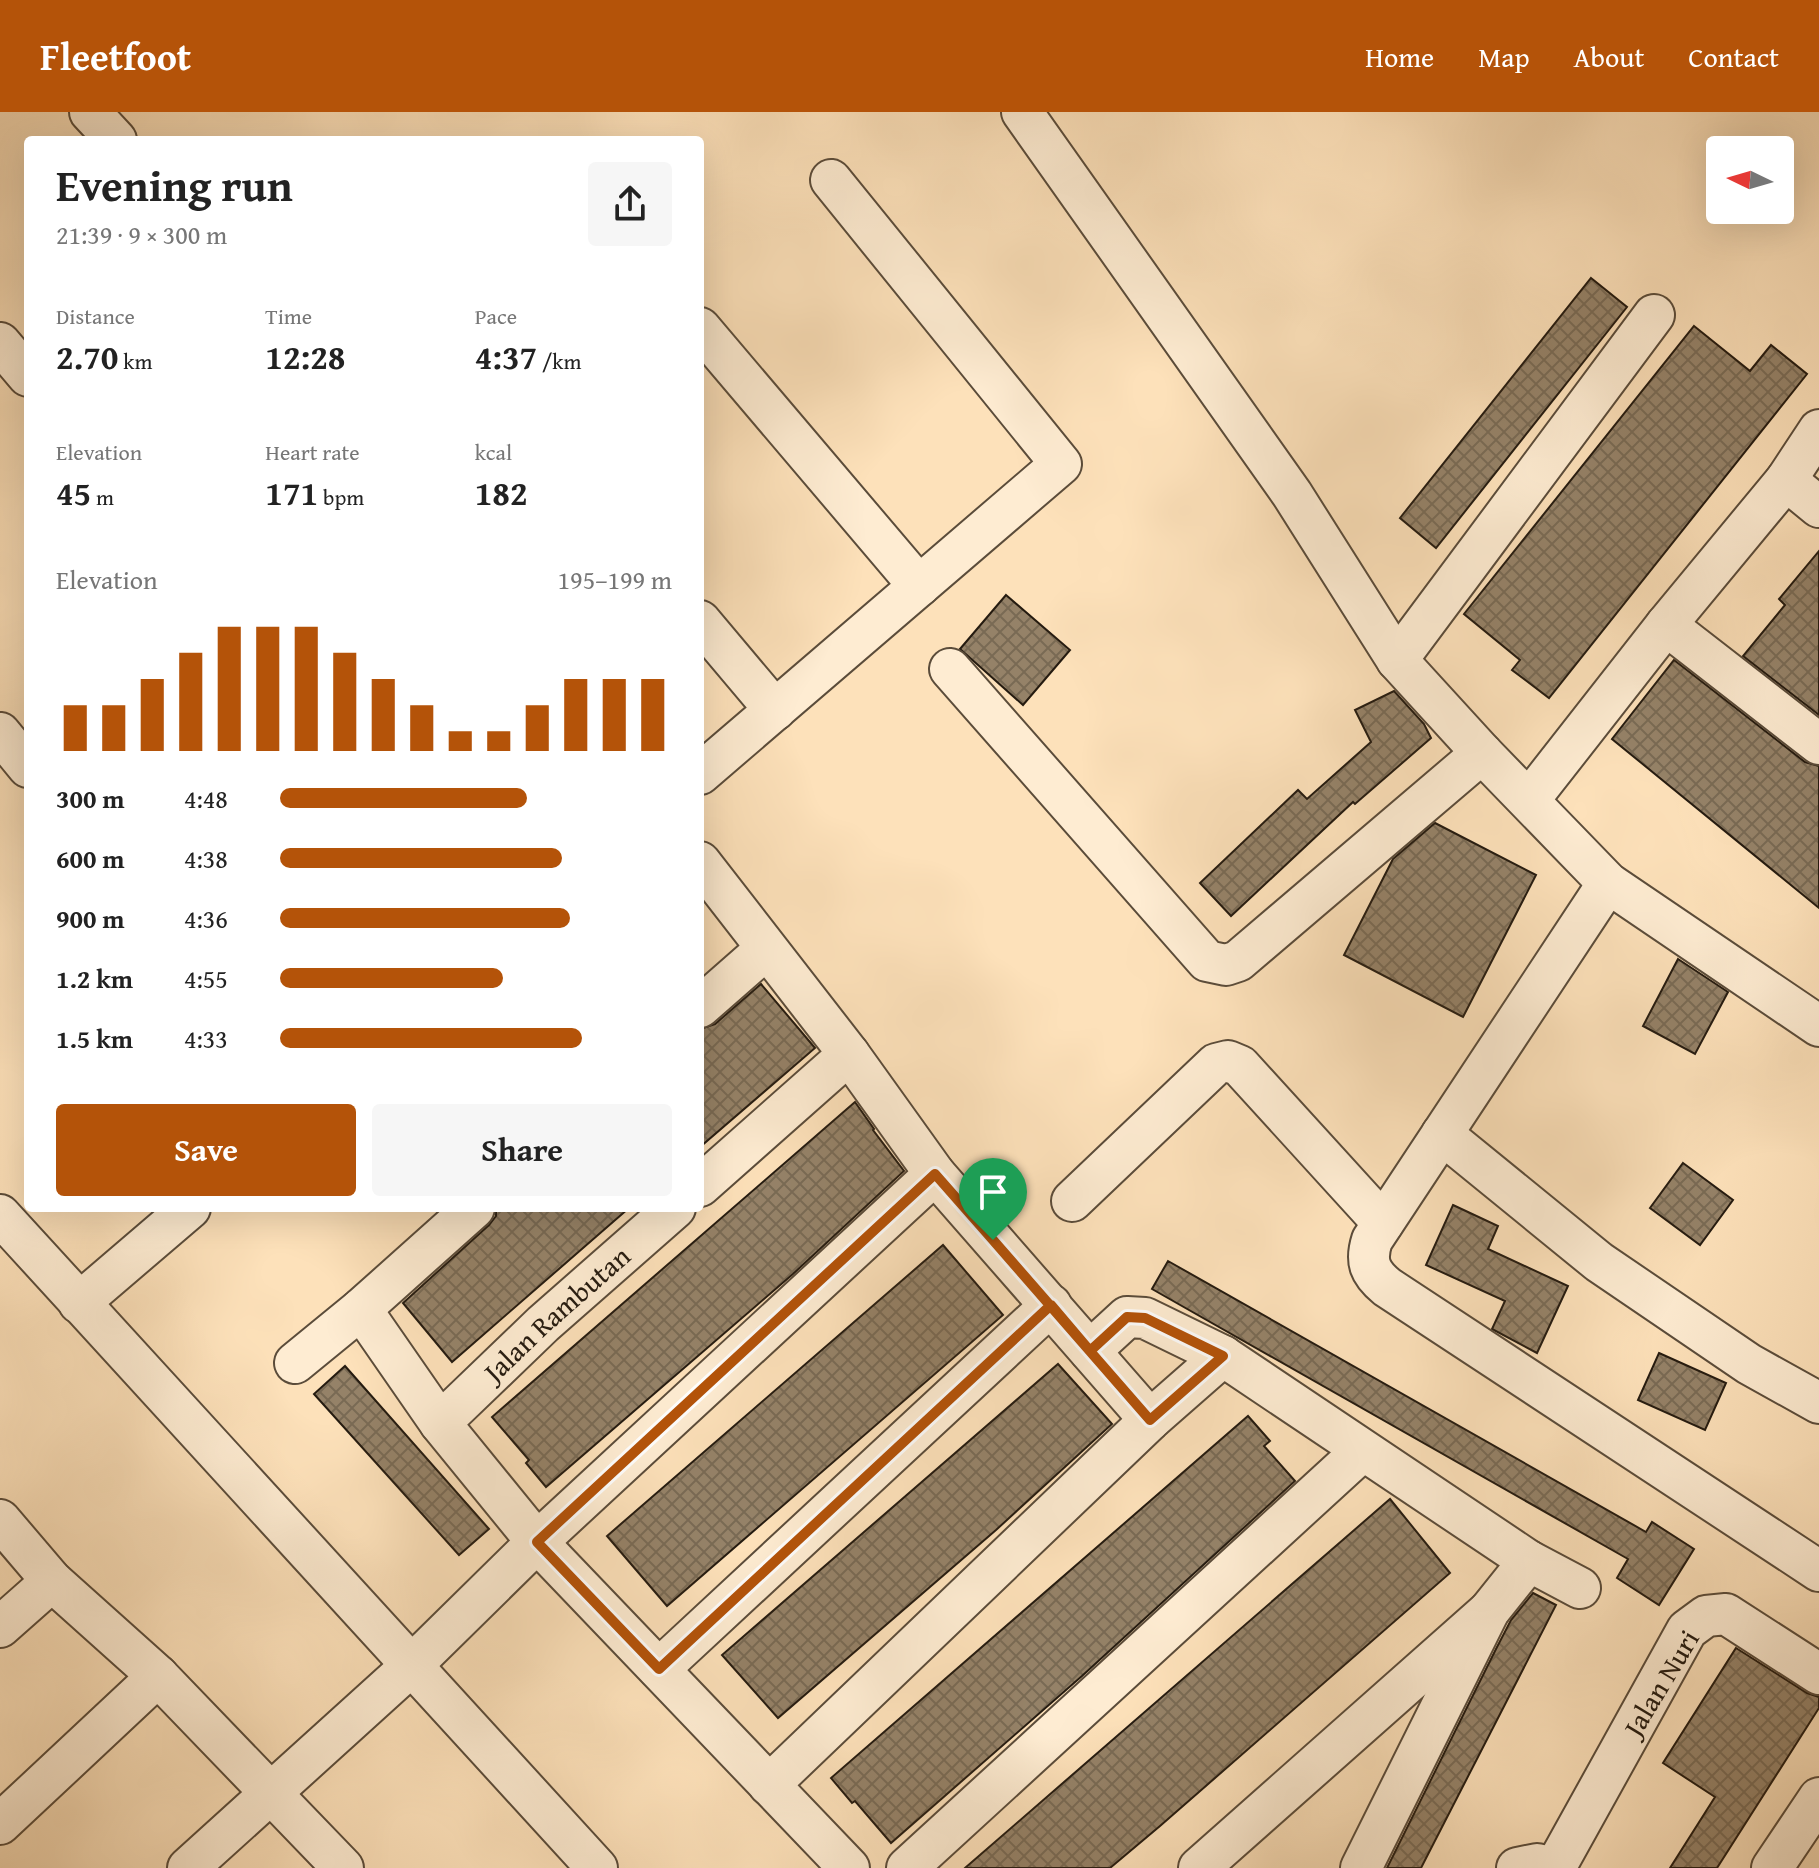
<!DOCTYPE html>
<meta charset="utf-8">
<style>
body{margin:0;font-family:"Gentium Book Plus",serif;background:#f6f6f6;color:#222;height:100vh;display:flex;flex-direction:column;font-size:30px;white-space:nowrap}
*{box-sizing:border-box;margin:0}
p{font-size:26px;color:#767676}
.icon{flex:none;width:44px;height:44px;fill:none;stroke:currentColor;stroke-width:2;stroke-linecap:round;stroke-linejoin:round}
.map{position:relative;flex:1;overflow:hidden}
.sheet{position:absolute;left:24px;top:24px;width:680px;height:1076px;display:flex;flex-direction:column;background:#fff;border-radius:8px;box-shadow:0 8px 32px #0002}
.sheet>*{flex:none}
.needle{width:52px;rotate:275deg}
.buttons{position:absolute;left:1706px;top:24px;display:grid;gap:16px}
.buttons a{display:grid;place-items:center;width:88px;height:88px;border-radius:8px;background:#fff;box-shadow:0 8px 32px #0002;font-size:40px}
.pin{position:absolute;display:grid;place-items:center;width:68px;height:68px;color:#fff;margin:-82px -34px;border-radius:50% 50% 50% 0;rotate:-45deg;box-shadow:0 0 8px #0007}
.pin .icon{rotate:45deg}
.round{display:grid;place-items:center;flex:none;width:84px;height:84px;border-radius:8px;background:#f6f6f6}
.headline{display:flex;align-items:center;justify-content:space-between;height:136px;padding:0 32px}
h1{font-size:44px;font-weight:700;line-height:60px}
.stats{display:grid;grid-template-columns:repeat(3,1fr);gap:12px;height:136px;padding:8px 32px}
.stats div{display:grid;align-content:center}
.stats b{font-size:34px;font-weight:700}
.stats small{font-size:22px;font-weight:400}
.stats p{font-size:22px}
.chart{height:224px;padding:16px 32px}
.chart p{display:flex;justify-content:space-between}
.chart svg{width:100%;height:144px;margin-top:8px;stroke:#b45309;stroke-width:6}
.action{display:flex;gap:16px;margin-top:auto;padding:16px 32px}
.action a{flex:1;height:92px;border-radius:8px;background:#b45309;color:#fff;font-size:32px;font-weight:700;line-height:92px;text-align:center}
.action a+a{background:#f6f6f6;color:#222}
ul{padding:0 32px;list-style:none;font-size:26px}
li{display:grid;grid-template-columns:128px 96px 1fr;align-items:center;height:60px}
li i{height:20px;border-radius:10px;background:#b45309}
header{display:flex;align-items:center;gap:48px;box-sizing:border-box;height:112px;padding:0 40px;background:#b45309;color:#fff}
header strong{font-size:38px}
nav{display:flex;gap:44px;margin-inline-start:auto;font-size:28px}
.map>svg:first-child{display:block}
.building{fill:url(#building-cross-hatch);stroke:#251b10;stroke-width:2}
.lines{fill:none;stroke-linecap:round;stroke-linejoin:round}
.minor-casing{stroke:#5b4c3a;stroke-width:44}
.minor{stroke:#feecd2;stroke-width:40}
.route-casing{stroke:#fff;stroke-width:16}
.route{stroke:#b45309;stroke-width:10}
.labels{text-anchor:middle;stroke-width:6;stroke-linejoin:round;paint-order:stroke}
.street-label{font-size:28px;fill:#251b10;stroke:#feecd2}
</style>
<header>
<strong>Fleetfoot</strong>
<nav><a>Home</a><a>Map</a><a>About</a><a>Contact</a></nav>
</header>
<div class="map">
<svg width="1819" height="1756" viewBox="0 0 1819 1756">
<defs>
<pattern id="building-cross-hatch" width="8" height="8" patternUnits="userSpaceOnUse" patternTransform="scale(2)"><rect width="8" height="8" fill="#958268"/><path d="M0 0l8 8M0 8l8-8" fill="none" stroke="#796a54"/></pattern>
</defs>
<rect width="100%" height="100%" fill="#fde1ba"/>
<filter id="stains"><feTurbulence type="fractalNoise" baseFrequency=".0025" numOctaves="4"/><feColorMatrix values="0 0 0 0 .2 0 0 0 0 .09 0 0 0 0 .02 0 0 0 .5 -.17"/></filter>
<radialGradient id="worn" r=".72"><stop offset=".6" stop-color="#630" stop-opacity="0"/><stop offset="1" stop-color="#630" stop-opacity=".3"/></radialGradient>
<!-- building -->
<g class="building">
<path d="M1591,166L1627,195L1436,436L1400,406Z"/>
<path d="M1694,214L1750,259L1771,233L1807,262L1549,586L1512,558L1520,548L1464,502Z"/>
<path d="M1819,439V603L1743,544L1785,493L1779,487Z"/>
<path d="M1006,483L1070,538L1023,593L960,537Z"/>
<path d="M1674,548L1805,650L1819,654V796L1612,627Z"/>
<path d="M1394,579L1424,612L1431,626L1355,692L1353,690L1231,804L1200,771L1298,678L1307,687L1371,630L1355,598Z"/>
<path d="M1435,711L1536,763L1463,905L1344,843L1393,747Z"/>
<path d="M1678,847L1728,880L1695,942L1643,914Z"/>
<path d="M761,872L815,936L700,1035V917L715,912Z"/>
<path d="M855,990L874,1017L873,1018L904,1059L793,1162L546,1375L526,1351L529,1348L492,1305Z"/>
<path d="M1683,1051L1733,1088L1700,1133L1650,1096Z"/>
<path d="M1453,1093L1498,1114L1488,1137L1568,1174L1537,1241L1492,1217L1505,1189L1426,1153Z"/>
<path d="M496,1096H629L452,1250L403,1191L489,1113L496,1104Z"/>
<path d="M943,1133L1003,1203L667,1494L607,1424Z"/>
<path d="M1168,1149L1646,1420L1652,1410L1694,1437L1659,1493L1617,1466L1628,1447L1152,1177Z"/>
<path d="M1659,1241L1726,1271L1705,1318L1638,1288Z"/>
<path d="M1058,1252L1112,1312L996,1418L778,1606L722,1543Z"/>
<path d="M345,1254L489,1417L459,1443L314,1282Z"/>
<path d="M1248,1304L1270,1329L1264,1334L1295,1369L1082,1564L891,1731L855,1689L852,1691L831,1666Z"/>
<path d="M1390,1387L1450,1461L1160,1714L1110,1756H965Z"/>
<path d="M1533,1481L1556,1493L1421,1756H1387L1496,1537L1511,1508Z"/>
<path d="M1736,1536L1807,1581L1819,1585V1596L1717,1756H1670L1715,1685L1663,1651Z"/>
</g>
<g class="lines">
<!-- minor casing -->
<g class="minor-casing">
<g id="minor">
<path d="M90,0L116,28"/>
<path d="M1022,0L1292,382L1397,548L1482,641L1608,771L1819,914"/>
<path d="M700,216L919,474"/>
<path d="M0,231L28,264"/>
<path d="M1786,368L1819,395"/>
<path d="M700,509L775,598"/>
<path d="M1666,513L1819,632"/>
<path d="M1397,548L1654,203"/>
<path d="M950,557L1207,849L1226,853L1238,849L1482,641"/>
<path d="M0,621L28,655"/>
<path d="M700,662L1061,352L831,68"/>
<path d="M1529,688L1666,513L1786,368L1819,318"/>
<path d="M700,750L849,942L935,1062L1150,1308"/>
<path d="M1608,771L1372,1128C1365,1150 1370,1161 1387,1175L1819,1459"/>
<path d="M700,895L766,837"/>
<path d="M1442,1022L1599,1150L1749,1252L1819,1291"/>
<path d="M700,1074L849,942"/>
<path d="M1072,1089L1216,952L1228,949L1240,954L1383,1111"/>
<path d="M0,1103L597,1756"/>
<path d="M79,1191L190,1096"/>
<path d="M361,1197L440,1311L537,1430L849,1756"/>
<path d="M1090,1239L1127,1205L1145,1206L1223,1244L1529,1449L1580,1476"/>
<path d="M295,1251L361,1197L474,1096"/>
<path id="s1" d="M440,1311L543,1212L675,1096"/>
<path d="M0,1408L52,1469L158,1564"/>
<path d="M0,1515L52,1469"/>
<path d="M659,1557L1051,1193"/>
<path d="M769,1673L1150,1308L1223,1244"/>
<path d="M0,1712L158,1564L343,1756"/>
<path d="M188,1756L411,1554L537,1430L935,1062"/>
<path d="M907,1756L1362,1339"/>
<path d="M1199,1756L1489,1499"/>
<path d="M1361,1756L1489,1499L1529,1449"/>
<path d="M1517,1756L1537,1752L1555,1756"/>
<path d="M1555,1756L1687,1518L1706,1504L1726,1502L1819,1562"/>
<path d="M1772,1756L1819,1686"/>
</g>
</g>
<!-- minor -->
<use href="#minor" class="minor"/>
</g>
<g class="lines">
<!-- route casing -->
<g class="route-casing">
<path id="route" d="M993,1128L935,1062L537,1430L659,1557L1051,1193L1090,1239L1127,1205L1145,1206L1223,1244L1150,1308C1098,1248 1046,1188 993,1128"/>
</g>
<!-- route -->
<use href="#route" class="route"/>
</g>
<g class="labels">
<!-- street labels -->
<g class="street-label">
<text dy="10" stroke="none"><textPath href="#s1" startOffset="160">Jalan Rambutan</textPath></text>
<text transform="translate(1661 1571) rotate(-59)" y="10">Jalan Nuri</text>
</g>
</g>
<rect width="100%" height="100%" filter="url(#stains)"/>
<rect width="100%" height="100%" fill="url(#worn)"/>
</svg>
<div class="buttons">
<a><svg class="needle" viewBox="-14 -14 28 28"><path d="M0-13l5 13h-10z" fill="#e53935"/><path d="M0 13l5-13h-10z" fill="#767676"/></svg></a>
</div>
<div class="pin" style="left:993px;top:1128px;background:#1e9e55"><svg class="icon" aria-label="arrive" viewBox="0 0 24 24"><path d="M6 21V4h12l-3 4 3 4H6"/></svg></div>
<section class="sheet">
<div class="headline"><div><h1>Evening run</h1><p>21:39 · 9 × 300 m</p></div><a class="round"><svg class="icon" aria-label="share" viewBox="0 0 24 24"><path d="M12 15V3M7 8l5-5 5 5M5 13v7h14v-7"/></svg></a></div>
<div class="stats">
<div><p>Distance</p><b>2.70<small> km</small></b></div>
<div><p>Time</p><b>12:28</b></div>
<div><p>Pace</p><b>4:37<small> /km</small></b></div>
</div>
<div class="stats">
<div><p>Elevation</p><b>45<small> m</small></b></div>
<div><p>Heart rate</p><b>171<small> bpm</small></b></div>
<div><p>kcal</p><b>182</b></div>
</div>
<div class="chart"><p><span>Elevation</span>195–199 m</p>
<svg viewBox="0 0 160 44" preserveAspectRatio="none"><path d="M5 44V30M15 44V30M25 44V22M35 44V14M45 44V6M55 44V6M65 44V6M75 44V14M85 44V22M95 44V30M105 44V38M115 44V38M125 44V30M135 44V22M145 44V22M155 44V22"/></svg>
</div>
<ul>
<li><b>300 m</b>4:48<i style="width:63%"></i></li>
<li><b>600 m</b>4:38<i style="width:72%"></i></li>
<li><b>900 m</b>4:36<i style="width:74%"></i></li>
<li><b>1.2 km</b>4:55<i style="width:57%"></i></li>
<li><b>1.5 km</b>4:33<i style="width:77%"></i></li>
</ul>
<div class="action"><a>Save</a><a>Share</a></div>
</section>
</div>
